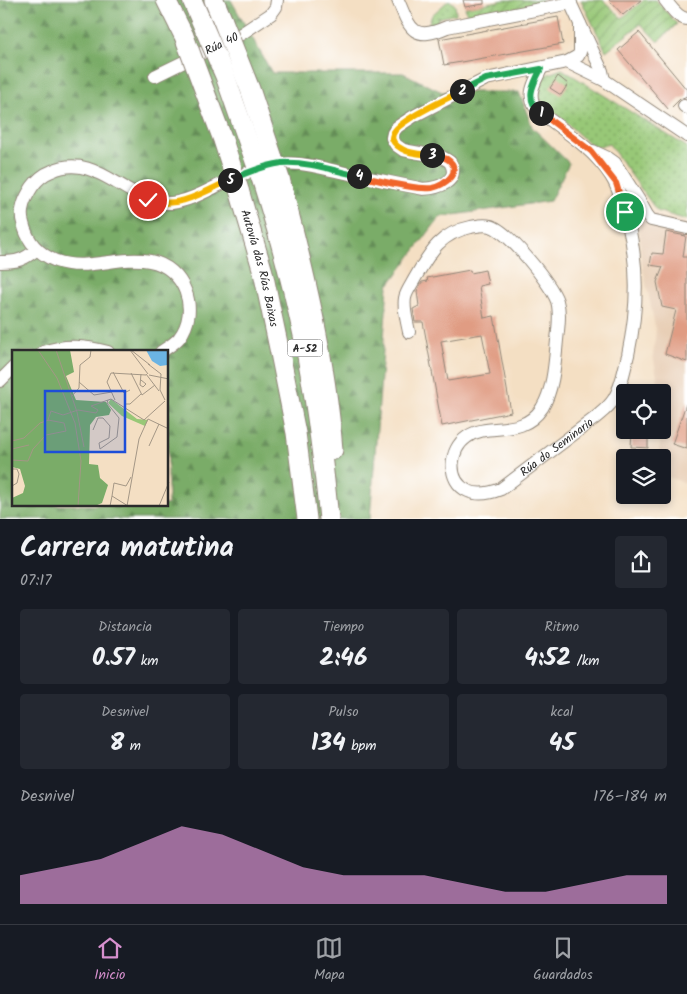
<!DOCTYPE html>
<html lang="es">
<meta charset="utf-8">
<style>
body{margin:0;font-family:Kalam,sans-serif;background:#242831;color:#f1f3f6;height:100vh;display:flex;flex-direction:column;font-size:19px;white-space:nowrap}
*{box-sizing:border-box;margin:0}
p{font-size:16px;color:#9ea1a6}
.icon{flex:none;width:28px;height:28px;fill:none;stroke:currentColor;stroke-width:2;stroke-linecap:round;stroke-linejoin:round}
.map{position:relative;height:519px;overflow:hidden}
.panel{display:flex;flex-direction:column;background:#171b24;flex:1}
.panel>*{flex:none}
.tools{position:absolute;left:616px;top:384px;display:grid;gap:10px}
.tools a{display:grid;place-items:center;width:55px;height:55px;border-radius:5px;background:#171b24;box-shadow:0 2px 8px #0003;font-size:25px}
.pin{position:absolute;display:grid;place-items:center;width:42px;height:42px;color:#fff;margin:-21px;border:2px solid #fff;border-radius:50%;box-shadow:0 1px 5px #0007}
.km{position:absolute;width:25px;height:25px;margin:-12px;border-radius:50%;background:#222;color:#fff;font-size:14px;line-height:25px;text-align:center}
.round{display:grid;place-items:center;flex:none;width:52px;height:52px;border-radius:5px;background:#242831}
.headline{display:flex;align-items:center;justify-content:space-between;height:85px;padding:0 20px}
h1{font-size:28px;font-weight:700;line-height:38px}
.figures{display:grid;grid-template-columns:repeat(3,1fr);gap:8px;height:85px;padding:5px 20px}
.figures div{display:grid;align-content:center;border-radius:5px;background:#242831;text-align:center}
.figures b{font-size:25px;font-weight:700}
.figures small{font-size:14px;font-weight:400}
.figures p{font-size:14px}
.chart{height:140px;padding:10px 20px}
.chart p{display:flex;justify-content:space-between}
.chart svg{width:100%;height:90px;margin-top:5px;fill:#d690ce;opacity:.7}
.menu{display:flex;justify-content:space-around;align-items:center;height:70px;border-top:1px solid #363941;background:#171b24;font-size:14px;color:#9ea1a6}
.menu a{display:grid;justify-items:center;gap:2px}
.menu .current{color:#d690ce}
.map>svg:first-child{display:block}
.built{fill:#e8cfb6}
.grass{fill:url(#grass-dots);stroke:#627a51}
.forest{fill:url(#forest-firs);stroke:#526c4a;fill-rule:evenodd}
.garden{fill:url(#garden-furrows);stroke:#627a51}
.building{fill:#e09c83;fill-rule:evenodd}
.lines{fill:none;stroke-linecap:round;stroke-linejoin:round}
.minor-casing{stroke:#908577;stroke-width:14}
.highway-casing{stroke:#908577;stroke-width:21}
.minor{stroke:#fff;stroke-width:12}
.highway{stroke:#fff;stroke-width:19}
.highway-bridge-casing{stroke:#908577;stroke-width:21;stroke-linecap:butt}
.highway-bridge{stroke:#fff;stroke-width:19}
.split-1-casing{stroke:#fff;stroke-width:10}
.split-2-casing{stroke:#fff;stroke-width:10}
.split-3-casing{stroke:#fff;stroke-width:10}
.split-4-casing{stroke:#fff;stroke-width:10}
.split-5-casing{stroke:#fff;stroke-width:10}
.split-6-casing{stroke:#fff;stroke-width:10}
.split-1{stroke:#f0652b;stroke-width:6}
.split-2{stroke:#22a559;stroke-width:6}
.split-3{stroke:#f5b400;stroke-width:6}
.split-4{stroke:#f0652b;stroke-width:6}
.split-5{stroke:#22a559;stroke-width:6}
.split-6{stroke:#f5b400;stroke-width:6}
.labels{text-anchor:middle;stroke-width:4;stroke-linejoin:round;paint-order:stroke}
.shield{fill:#fff;stroke:#6b6b6b;stroke-width:1}
.shield-label{font-size:11px;font-weight:bold;fill:#2b2b2b}
.street-label{font-size:12px;fill:#2b2b2b;stroke:#fff}
.inset-road{fill:none;stroke:#a49786;stroke-width:1}
.view{fill:#1d4ed8;fill-opacity:0.15;stroke:#1d4ed8;stroke-width:2.5}
.inset-edge{fill:none;stroke:#2b2b2b;stroke-width:2.5}
</style>
<div class="map">
<svg width="687" height="519" viewBox="0 0 687 519">
<defs>
<pattern id="grass-dots" width="8" height="8" patternUnits="userSpaceOnUse" patternTransform="scale(1.25)"><rect width="8" height="8" fill="#98c877"/><path d="M2 2h.1M6 6h.1" fill="none" stroke="#7ca362" stroke-width="1.8" stroke-linecap="round"/></pattern>
<pattern id="forest-firs" width="22" height="20" patternUnits="userSpaceOnUse" patternTransform="scale(1.25)"><rect width="22" height="20" fill="#7aac68"/><path d="M5 1l3.5 6h-7zM16 11l3.5 6h-7z" fill="#648c56"/></pattern>
<pattern id="garden-furrows" width="10" height="10" patternUnits="userSpaceOnUse" patternTransform="scale(1.25)"><rect width="10" height="10" fill="#98c877"/><path d="M-1 1l2-2M0 10L10 0M9 11l2-2" fill="none" stroke="#7ca362"/></pattern>
</defs>
<rect width="100%" height="100%" fill="#fff"/>
<filter id="ink" filterUnits="userSpaceOnUse"><feTurbulence type="fractalNoise" baseFrequency=".02" numOctaves="2"/><feDisplacementMap in="SourceGraphic" scale="10" xChannelSelector="R" yChannelSelector="G"/><feConvolveMatrix kernelMatrix="1 2 1 2 8 2 1 2 1" color-interpolation-filters="sRGB"/></filter>
<filter id="wash" filterUnits="userSpaceOnUse"><feTurbulence type="fractalNoise" baseFrequency=".0096" numOctaves="4" result="noise"/><feDisplacementMap in="SourceGraphic" scale="20" xChannelSelector="R" yChannelSelector="G"/><feGaussianBlur stdDeviation="1.12" result="paint"/><feColorMatrix in="noise" values="0 0 0 0 0 0 0 0 0 0 0 0 0 0 0 0 0 1.4 0 .05"/><feComposite in="paint" operator="in"/></filter>
<g filter="url(#wash)">
<rect width="100%" height="100%" fill="#f4dfc3"/>
<!-- built -->
<path class="built" d="M652,212L663,218L687,223V484L663,475L662,458L660,457L659,450L665,415L662,392H660L653,355L656,331L641,259L639,218Z"/>
<!-- grass -->
<g class="grass">
<path d="M449,0L455,5L456,14L438,18L437,28H427L432,15Z"/>
<path d="M562,69L687,147V220L657,211L609,144L594,148L539,98L541,77Z"/>
</g>
<!-- forest -->
<path class="forest" d="M0,0H231L272,73H403L442,92H519L532,127L569,163L550,201L440,217L388,286L370,519H0ZM14,352H168V505H14Z"/>
<!-- garden -->
<g class="garden">
<path d="M505,0H542V5L468,18L465,7Z"/>
<path d="M581,0H603L622,18L644,0H656L677,24L658,42L641,24L606,51Z"/>
</g>
<g id="blocks">
<!-- building -->
<g class="building">
<path d="M463,0H484V4L465,7Z"/>
<path d="M609,0H641L623,15Z"/>
<path d="M558,17L563,44L444,65L439,39Z"/>
<path d="M639,32L687,90V96L680,99L669,110L618,50Z"/>
<path d="M558,76L568,84L561,95L550,88Z"/>
<path d="M666,232L686,236L683,257H687V362L665,354L676,310L662,307L657,282L663,267L650,265L652,253L663,254Z"/>
<path d="M470,270L471,273L485,270L488,284L479,286L484,318L494,316L511,412L442,426L423,322H415L413,309L419,306L417,291L422,282L428,281L427,278ZM482,334L490,374L448,381L441,341Z"/>
<path d="M686,404H687V449L672,444Z"/>
<path d="M632,430H648V448L631,447Z"/>
</g>
</g>
</g>
<g filter="url(#ink)">
<use href="#blocks" fill-opacity="0" stroke="#908577" stroke-width="1"/>
<g class="lines">
<!-- minor casing -->
<g class="minor-casing">
<g id="minor">
<path d="M398,0C410,29 413,42 447,27L571,3"/>
<path d="M569,0L602,71L604,80"/>
<path d="M665,0C671,7 677,18 687,19"/>
<path d="M567,62L604,80L687,136"/>
<path id="s1" d="M155,76L241,34L271,14L276,7L277,0"/>
<path d="M684,106L687,108"/>
<path d="M593,151L608,158L615,163L640,202L647,215L651,220L687,228"/>
<path d="M0,262C17,262 24,260 37,249"/>
<path id="s2" d="M409,332C407,321 403,309 405,298C406,292 412,284 415,278C430,252 440,233 471,227C477,226 484,224 490,226C507,229 551,284 557,301C560,311 559,321 558,331C555,355 555,387 542,408C521,439 489,421 467,437C449,449 446,481 468,491C479,496 491,493 501,489L595,418C602,412 609,407 614,399C622,386 624,370 628,355C638,306 639,267 627,219C623,204 619,189 611,176C593,148 563,130 537,110C526,95 534,84 541,69"/>
<path d="M43,352C65,344 85,346 108,352"/>
<path d="M161,352C168,347 174,344 179,338C201,310 184,267 150,261C119,255 86,272 56,261C39,254 27,241 23,223C19,210 25,198 32,187C37,180 44,174 52,171C97,150 128,206 172,203C188,201 203,193 217,186C235,177 255,169 274,165C296,160 320,168 341,172C368,178 396,183 423,189C438,188 461,182 450,162L442,157L403,150L396,145L392,138L393,133L397,127L414,116L486,79L567,62L578,56L580,52V24"/>
<path d="M0,381L14,367"/>
</g>
</g>
<!-- highway casing -->
<g class="highway-casing">
<g id="highway">
<path d="M166,0L184,36"/>
<path d="M192,0L205,30"/>
<path d="M214,0L223,21"/>
<path d="M280,179C304,269 326,358 333,450"/>
<path d="M262,181C278,232 292,283 303,335C315,395 323,458 329,519"/>
<path id="s3" d="M239,190L263,272L280,353L296,433L307,519"/>
</g>
</g>
<!-- minor -->
<use href="#minor" class="minor"/>
<!-- highway -->
<use href="#highway" class="highway"/>
<!-- highway-bridge casing -->
<g class="highway-bridge-casing">
<g id="highway-bridge">
<path d="M223,21L250,89L280,179"/>
<path d="M205,30L225,76L262,181"/>
<path d="M184,36L223,140L239,190"/>
</g>
</g>
<!-- highway-bridge -->
<use href="#highway-bridge" class="highway-bridge"/>
</g>
</g>
<g class="lines" filter="url(#ink)">
<!-- split-1 casing -->
<g class="split-1-casing">
<path id="split-1" d="M541,113L591,151L616,183L625,212"/>
</g>
<!-- split-2 casing -->
<g class="split-2-casing">
<path id="split-2" d="M462,91L486,79L541,69C533,84 524,101 541,113"/>
</g>
<!-- split-3 casing -->
<g class="split-3-casing">
<path id="split-3" d="M432,155C423,154 410,154 402,149C396,146 390,140 393,134C397,121 448,98 462,91"/>
</g>
<!-- split-4 casing -->
<g class="split-4-casing">
<path id="split-4" d="M359,176C379,180 413,190 432,188C445,186 464,170 447,159C443,157 437,156 432,155"/>
</g>
<!-- split-5 casing -->
<g class="split-5-casing">
<path id="split-5" d="M230,180C246,173 265,165 282,163C307,161 335,171 359,176"/>
</g>
<!-- split-6 casing -->
<g class="split-6-casing">
<path id="split-6" d="M148,200C177,210 204,192 230,180"/>
</g>
<!-- split-1 -->
<use href="#split-1" class="split-1"/>
<!-- split-2 -->
<use href="#split-2" class="split-2"/>
<!-- split-3 -->
<use href="#split-3" class="split-3"/>
<!-- split-4 -->
<use href="#split-4" class="split-4"/>
<!-- split-5 -->
<use href="#split-5" class="split-5"/>
<!-- split-6 -->
<use href="#split-6" class="split-6"/>
</g>
<g class="labels">
<!-- shield labels -->
<rect class="shield" x="287.5" y="339.5" width="35" height="17" rx="4"/>
<g class="shield-label">
<text x="305" y="352">A-52</text>
</g>
<!-- street labels -->
<g class="street-label">
<text dy="4" stroke="none"><textPath href="#s1" startOffset="74">Rúa 40</textPath></text>
<text dy="4" stroke="none"><textPath href="#s3" startOffset="81">Autovía das Rías Baixas</textPath></text>
<text dy="4" stroke="none"><textPath href="#s2" startOffset="618">Rúa do Seminario</textPath></text>
</g>
</g>
<!-- overview -->
<g transform="translate(12 350)">
<rect width="156" height="156" fill="#f4dfc3"/>
<path d="M99,49L125,69L136,70L133,76L110,66L96,53Z" fill="#98c877"/>
<path d="M0,0H58L62,22L54,26L64,50L94,52L99,60L97,65L84,67L78,75L77,114L86,115L88,128L96,135L90,153L83,156H0V148L11,143L13,136L8,119L0,117Z" fill="#7aac68"/>
<path d="M134,0H156V15L148,16L140,11Z" fill="#6bb3e3"/>
<path class="inset-road" d="M26,0L45,28L63,73L69,111L66,156M44,0L65,62L72,97M118,0L136,24M119,0L138,15M136,14L149,24L148,40L153,50M101,22L112,43L118,40M119,23L130,45L143,35M129,24L128,35L131,37L134,34L129,30M134,24L147,41M137,25L157,29M67,32L82,45L100,42M60,46L67,38L68,15L78,7L79,0M103,50L95,32L99,23L134,25M113,54H118L129,44M81,80L86,68H91L98,76L97,88L87,93L88,99L105,87L107,68L95,53L96,50M0,91L12,88L28,73L37,70M137,96L147,74M0,99L17,95M0,110L16,111L21,99L34,85L54,81L52,73L36,70L39,61L51,65L66,60L84,63L86,60L79,56L99,49L132,70L153,51M0,119H5L7,124L5,133L0,136M100,146L102,133L114,136L119,127M98,156L100,146L116,156M115,156L127,89L136,69L157,79M147,156L157,132"/>
<path class="view" d="M33,41H113V102H33Z"/>
<rect width="156" height="156" class="inset-edge"/>
</g>
</svg>
<div class="tools">
<a><svg class="icon" aria-label="locate" viewBox="0 0 24 24"><circle cx="12" cy="12" r="6"/><path d="M12 2v4M12 18v4M2 12h4M18 12h4"/></svg></a>
<a><svg class="icon" aria-label="layers" viewBox="0 0 24 24"><path d="M12 4l9 5-9 5-9-5zM3 14l9 5 9-5"/></svg></a>
</div>
<div class="pin" style="left:625px;top:212px;background:#1e9e55"><svg class="icon" aria-label="arrive" viewBox="0 0 24 24"><path d="M6 21V4h12l-3 4 3 4H6"/></svg></div>
<div class="pin" style="left:148px;top:200px;background:#d93025"><svg class="icon" aria-label="check" viewBox="0 0 24 24"><path d="M5 12l5 5 9-10"/></svg></div>
<b class="km" style="left:541px;top:113px">1</b>
<b class="km" style="left:462px;top:91px">2</b>
<b class="km" style="left:432px;top:155px">3</b>
<b class="km" style="left:359px;top:176px">4</b>
<b class="km" style="left:230px;top:180px">5</b>
</div>
<section class="panel">
<div class="headline"><div><h1>Carrera matutina</h1><p>07:17</p></div><a class="round"><svg class="icon" aria-label="share" viewBox="0 0 24 24"><path d="M12 15V3M7 8l5-5 5 5M5 13v7h14v-7"/></svg></a></div>
<div class="figures">
<div><p>Distancia</p><b>0.57<small> km</small></b></div>
<div><p>Tiempo</p><b>2:46</b></div>
<div><p>Ritmo</p><b>4:52<small> /km</small></b></div>
</div>
<div class="figures">
<div><p>Desnivel</p><b>8<small> m</small></b></div>
<div><p>Pulso</p><b>134<small> bpm</small></b></div>
<div><p>kcal</p><b>45</b></div>
</div>
<div class="chart"><p><span>Desnivel</span>176–184 m</p>
<svg viewBox="0 0 160 44" preserveAspectRatio="none"><path d="M0 44V30L10 26L20 22L30 14L40 6L50 10L60 18L70 26L80 30L90 30L100 30L110 34L120 38L130 38L140 34L150 30L160 30V44z"/></svg>
</div>
</section>
<nav class="menu">
<a class="current"><svg class="icon" aria-label="home" viewBox="0 0 24 24"><path d="M3 11l9-7 9 7M6 9v11h12V9"/></svg>Inicio</a>
<a><svg class="icon" aria-label="map" viewBox="0 0 24 24"><path d="M3 6l6-2 6 2 6-2v14l-6 2-6-2-6 2zM9 4v14M15 6v14"/></svg>Mapa</a>
<a><svg class="icon" aria-label="saved" viewBox="0 0 24 24"><path d="M7 4h10v16l-5-4-5 4z"/></svg>Guardados</a>
</nav>
